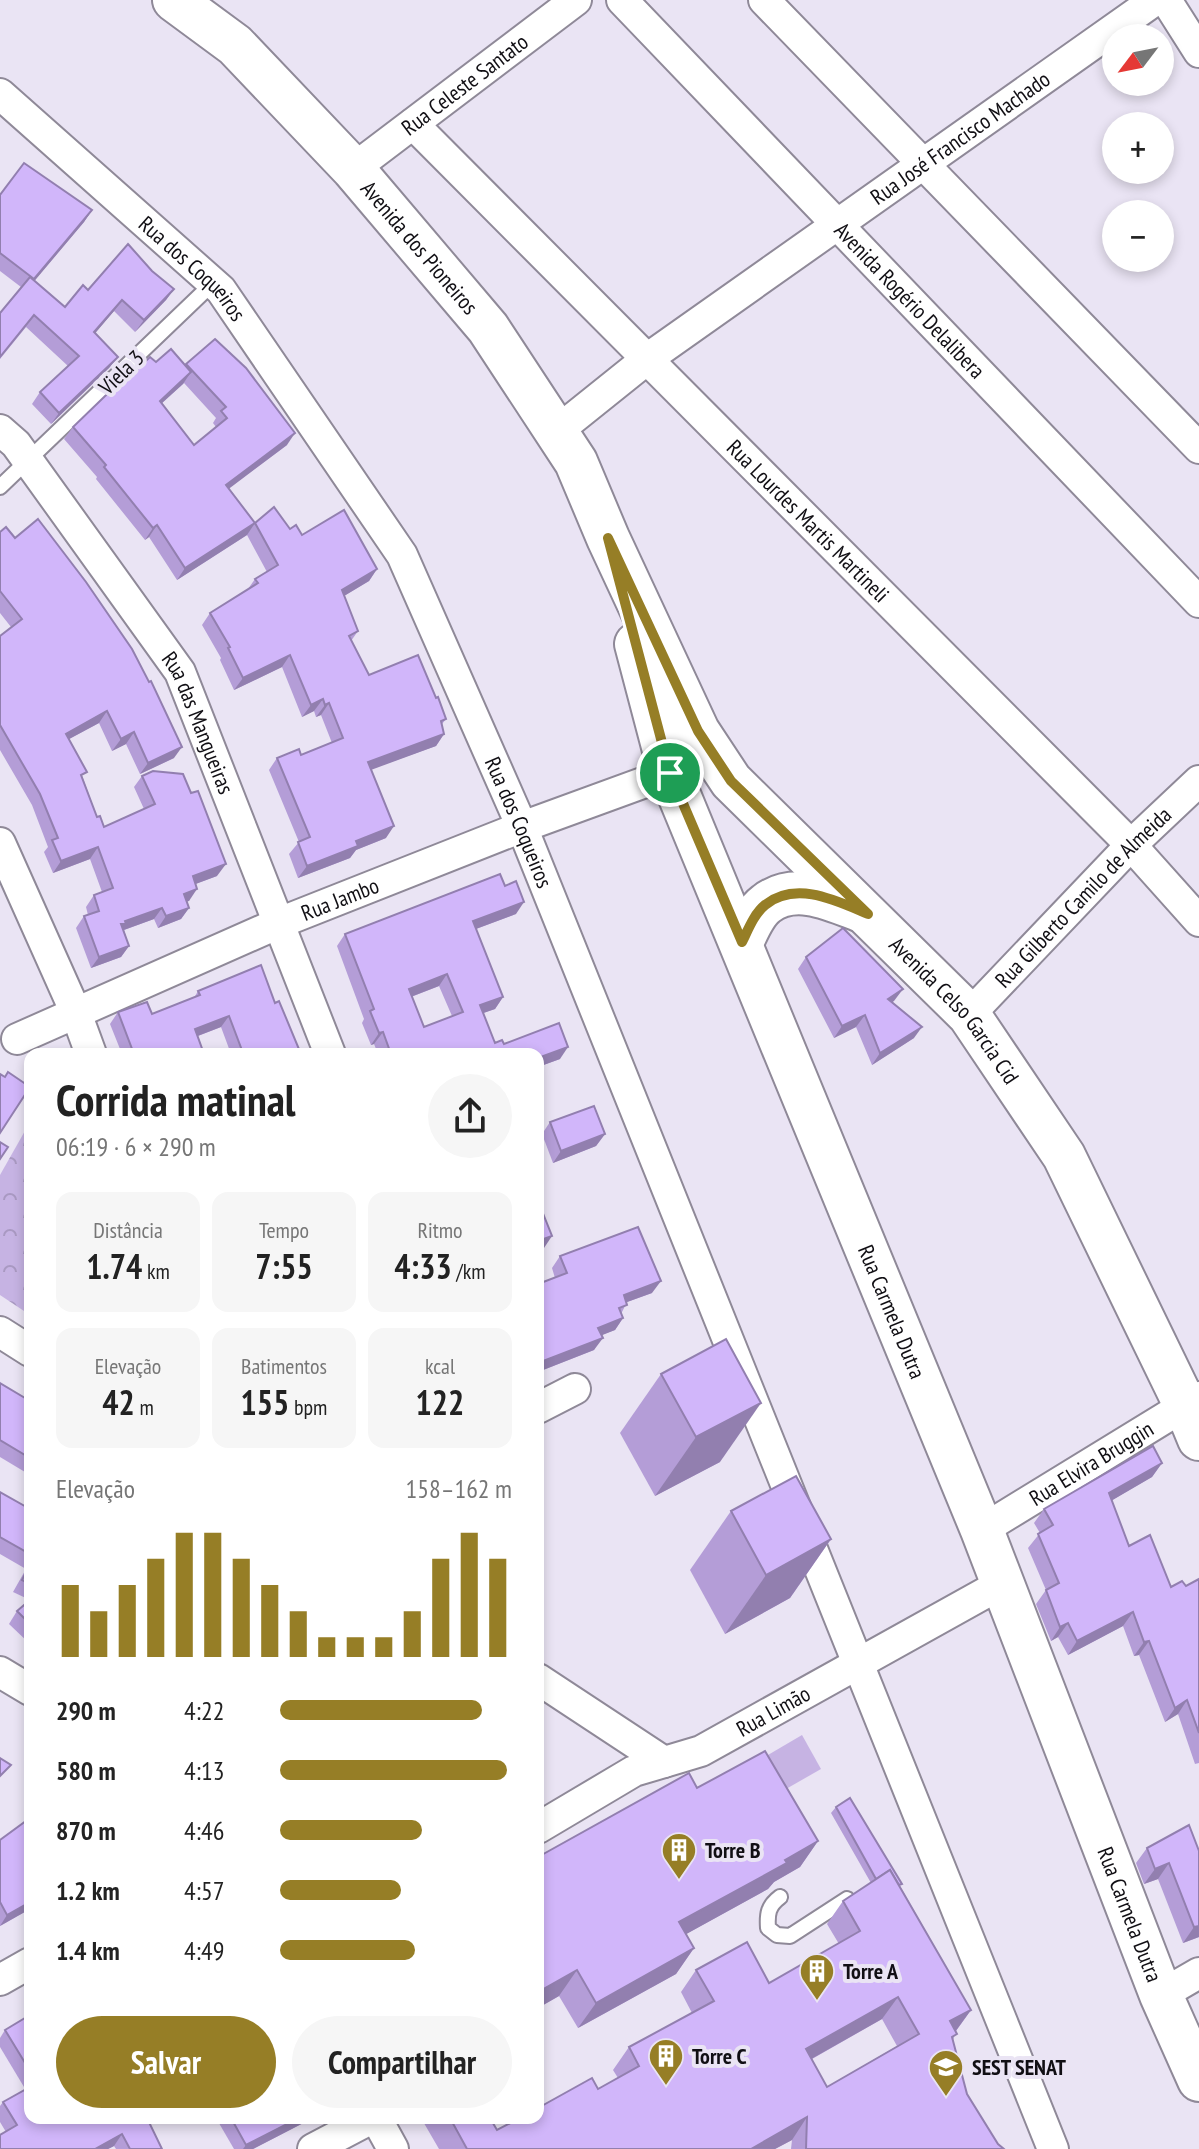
<!DOCTYPE html>
<html lang="pt">
<meta charset="utf-8">
<style>
body{margin:0;font-family:"PT Sans Narrow",sans-serif;background:#f6f6f6;color:#222;height:100vh;display:flex;flex-direction:column;font-size:30px;white-space:nowrap}
*{box-sizing:border-box;margin:0}
p{font-size:26px;color:#767676}
.icon{flex:none;width:44px;height:44px;fill:none;stroke:currentColor;stroke-width:2;stroke-linecap:round;stroke-linejoin:round}
.map{position:relative;flex:1;overflow:hidden}
.drawer{position:absolute;left:24px;top:1048px;width:520px;height:1076px;display:flex;flex-direction:column;background:#fff;border-radius:16px;box-shadow:0 4px 12px #0003}
.drawer>*{flex:none}
.needle{width:52px;rotate:238deg}
.tools{position:absolute;left:1102px;top:24px;display:grid;gap:16px}
.tools a{display:grid;place-items:center;width:72px;height:72px;border-radius:50%;background:#fff;box-shadow:0 4px 12px #0003;font-size:40px}
.pin{position:absolute;display:grid;place-items:center;width:68px;height:68px;color:#fff;margin:-34px;border:4px solid #fff;border-radius:50%;box-shadow:0 2px 8px #0007}
.round{display:grid;place-items:center;flex:none;width:84px;height:84px;border-radius:42px;background:#f6f6f6}
.summary{display:flex;align-items:center;justify-content:space-between;height:136px;padding:0 32px}
h1{font-size:44px;font-weight:700;line-height:60px}
.stats{display:grid;grid-template-columns:repeat(3,1fr);gap:12px;height:136px;padding:8px 32px}
.stats div{display:grid;align-content:center;border-radius:16px;background:#f6f6f6;text-align:center}
.stats b{font-size:34px;font-weight:700}
.stats small{font-size:22px;font-weight:400}
.stats p{font-size:22px}
.chart{height:224px;padding:16px 32px}
.chart p{display:flex;justify-content:space-between}
.chart svg{width:100%;height:144px;margin-top:8px;stroke:#967e26;stroke-width:6}
.primary-button{display:flex;gap:16px;margin-top:auto;padding:16px 32px}
.primary-button a{flex:1;height:92px;border-radius:48px;background:#967e26;color:#fff;font-size:32px;font-weight:700;line-height:92px;text-align:center}
.primary-button a+a{background:#f6f6f6;color:#222}
ul{padding:0 32px;list-style:none;font-size:26px}
li{display:grid;grid-template-columns:128px 96px 1fr;align-items:center;height:60px}
li i{height:20px;border-radius:10px;background:#967e26}
.map>svg:first-child{display:block}
.grass{fill:#c6b3e3}
.park{fill:url(#park-crowns)}
.lines{fill:none;stroke-linecap:round;stroke-linejoin:round}
.lane-casing{stroke:#8f8998;stroke-width:18}
.street-casing{stroke:#8f8998;stroke-width:34}
.secondary-casing{stroke:#8f8998;stroke-width:46}
.lane{stroke:#fff;stroke-width:14}
.street{stroke:#fff;stroke-width:30}
.secondary{stroke:#fff;stroke-width:42}
.wall{fill:#b49dd7;fill-rule:evenodd}
.shaded-wall{fill:#927faf}
.building{fill:#d1b6fa;stroke:#927faf;stroke-width:2;fill-rule:evenodd}
.route-casing{stroke:#fff;stroke-width:16}
.route{stroke:#967e26;stroke-width:10}
.labels{text-anchor:middle;stroke-width:8;stroke-linejoin:round;paint-order:stroke}
.street-label{font-size:22px;fill:#110f14;stroke:#eae4f4}
.poi-label{font-size:22px;font-weight:bold;fill:#110f14;stroke:#eae4f4;text-anchor:start}
</style>
<div class="map">
<svg width="1199" height="2149" viewBox="0 0 1199 2149">
<defs>
<pattern id="park-crowns" width="20" height="18" patternUnits="userSpaceOnUse" patternTransform="scale(2)"><rect width="20" height="18" fill="#c6b3e3"/><path d="M2 6a3 3 0 1 1 6 0M12 15a3 3 0 1 1 6 0" fill="none" stroke="#a999c2"/></pattern>
</defs>
<rect width="100%" height="100%" fill="#eae4f4"/>
<!-- grass -->
<path class="grass" d="M802,1735L821,1769L765,1801L746,1768Z"/>
<!-- park -->
<path class="park" d="M30,1122V1315L0,1295V1175Z"/>
<g class="lines">
<!-- lane casing -->
<g class="lane-casing">
<g id="lane">
<path d="M0,487L213,283"/>
<path d="M780,1897C768,1906 767,1914 768,1928L777,1935L790,1936L847,1899"/>
</g>
</g>
<!-- street casing -->
<g class="street-casing">
<g id="street">
<path id="s1" d="M622,0L1199,602"/>
<path d="M764,0L1199,448"/>
<path d="M1166,0L1199,52"/>
<path id="s2" d="M0,94L221,290L402,555L522,827L1053,2149"/>
<path id="s3" d="M413,124L1131,845L1199,921"/>
<path id="s4" d="M353,169L576,0"/>
<path id="s5" d="M0,430L16,444L180,672L330,1054"/>
<path id="s6" d="M556,432L647,359L1155,0"/>
<path d="M0,843L76,1013L91,1054"/>
<path id="s7" d="M969,1015L1131,845L1199,781"/>
<path id="s8" d="M17,1039L279,923L522,827L670,773"/>
<path d="M0,1332L30,1351"/>
<path d="M538,1408L575,1389"/>
<path id="s9" d="M982,1530L1199,1397"/>
<path d="M0,1672L30,1690"/>
<path d="M538,1679L664,1762"/>
<path id="s10" d="M538,1828L634,1771L701,1751L1003,1583"/>
<path d="M0,1980L30,1963"/>
<path d="M1161,1995L1199,1973"/>
<path d="M376,2118L393,2149"/>
<path d="M313,2149L372,2118"/>
</g>
</g>
<!-- secondary casing -->
<g class="secondary-casing">
<g id="secondary">
<path id="s11" d="M174,0L235,45L353,169L488,328L576,462L608,538L698,731L731,781L969,1015L1064,1156L1185,1405L1199,1439"/>
<path id="s12" d="M636,644L670,773L982,1530L1161,1995L1199,2080"/>
<path d="M742,942C748,930 754,913 766,904C794,882 831,899 859,910"/>
</g>
</g>
<!-- lane -->
<use href="#lane" class="lane"/>
<!-- street -->
<use href="#street" class="street"/>
<!-- secondary -->
<use href="#secondary" class="secondary"/>
</g>
<!-- wall -->
<g class="wall">
<path d="M0,195L92,210L84,222L34,281L65,307L88,290L152,271L174,289L166,300L135,332L114,311L95,333L118,357L109,368L51,424L32,404L40,392L68,366L26,327L0,359V313L21,287L0,271Z"/>
<path d="M215,339L287,445L229,488L255,523L290,529L377,569L369,581L344,596L358,631L351,641L369,675L436,698L446,719L442,724L444,734L436,746L371,769L386,838L356,850L350,858L298,878L289,854L299,842L269,770L277,758L301,755L332,743L321,715L316,717L314,711L302,717L282,667L234,690L220,660L221,658L202,625L210,613L248,589L255,579L267,572L247,535L177,580L149,537L145,540L96,479L97,477L64,439L73,427L133,373L156,362L185,365ZM184,383L216,418L213,423L216,427L194,445L162,403Z"/>
<path d="M0,532L174,758L140,774L126,744L112,751L99,723L69,739L97,817L104,827L144,809L134,787L142,776L217,876L195,884L189,901H187L189,908L181,919L158,928L154,919L124,930L129,946L121,957L91,968L76,928L84,916L88,915L86,907L94,895L102,892L90,859L53,873L44,852L48,847L32,805L0,750V636L11,627L0,613Z"/>
<path d="M516,914L476,929L503,997L495,1009L483,1013L495,1043L560,1059L538,1067V1054H378L374,1044L371,1045L362,1023L364,1019L337,946L345,934ZM439,986L452,1016L424,1027L411,997Z"/>
<path d="M806,957L903,989L892,1002L914,1038L872,1065L856,1027L834,1038L798,969Z"/>
<path d="M198,991L275,1003L301,1054H231L221,1027L198,1036L204,1054H122L110,1024L118,1012L152,1014L194,998Z"/>
<path d="M550,1122L605,1134L596,1146L553,1163L542,1134Z"/>
<path d="M560,1256L652,1293L627,1302L621,1314L623,1318L615,1330L601,1335L594,1350L538,1372V1284L555,1278L552,1268Z"/>
<path d="M661,1374L720,1462L655,1496L620,1433Z"/>
<path d="M0,1383L30,1401V1475L0,1457Z"/>
<path d="M1162,1463L1152,1477L1112,1500L1129,1546L1171,1587L1186,1586L1199,1579V1763L1195,1764L1178,1714L1165,1722L1139,1655L1134,1656L1123,1626L1068,1655L1058,1637L1051,1641L1036,1604L1046,1590L1028,1548L1040,1533L1034,1523L1044,1509Z"/>
<path d="M0,1492L30,1513V1600L13,1592L26,1569L0,1554Z"/>
<path d="M731,1511L831,1539L790,1598L725,1634L690,1570Z"/>
<path d="M30,1600V1644L9,1624L17,1611Z"/>
<path d="M697,1788L818,1841L800,1867L774,1882L768,1889L686,1934L694,1948L676,1974L578,2028L559,1996L538,2008V1857Z"/>
<path d="M836,1807L900,1886L971,2010L956,2031L953,2040L967,2094L998,2144L1004,2149H791L792,2140L775,2149H439L421,2118H490L497,2130L598,2089L618,2078L613,2070L629,2047L692,2013L681,1992L696,1970L769,1983L839,1944L827,1924L843,1901L871,1883L831,1813ZM882,2019L897,2046L827,2087L812,2059Z"/>
<path d="M0,1840L30,1909L0,1926Z"/>
<path d="M1147,1848L1199,1851V1937L1183,1943L1158,1879L1144,1884L1136,1863Z"/>
<path d="M30,2015V2083L24,2087L0,2047V2038L5,2030Z"/>
<path d="M3,2102L30,2118H147L162,2149H116L114,2146L108,2149H0L6,2132L0,2122V2106Z"/>
<path d="M216,2118H313L253,2149H234Z"/>
</g>
<!-- shaded-wall -->
<g class="shaded-wall">
<path d="M92,210L84,222L26,291L34,279Z"/>
<path d="M174,289L166,300L135,332L144,320Z"/>
<path d="M122,300L114,311L86,344L94,332Z"/>
<path d="M118,357L109,368L51,424L59,413Z"/>
<path d="M191,372L183,384L151,413L160,401Z"/>
<path d="M295,433L287,445L218,497L226,485Z"/>
<path d="M255,523L247,535L177,580L185,568Z"/>
<path d="M157,525L149,537L145,540L153,528Z"/>
<path d="M377,569L369,581L334,602L342,590Z"/>
<path d="M290,655L282,667L234,690L243,678Z"/>
<path d="M323,699L314,711L302,717L311,705Z"/>
<path d="M329,703L321,715L316,717L325,705Z"/>
<path d="M107,711L99,723L58,745L66,734Z"/>
<path d="M134,732L126,744L112,751L121,739Z"/>
<path d="M444,734L436,746L360,774L368,762Z"/>
<path d="M182,747L174,758L140,774L148,763Z"/>
<path d="M394,826L386,838L356,850L350,858L298,878L307,866L356,841Z"/>
<path d="M98,847L90,859L53,873L61,861Z"/>
<path d="M226,864L217,876L185,888L193,876Z"/>
<path d="M197,889L189,901L176,905L184,894Z"/>
<path d="M524,902L516,914L465,933L473,921Z"/>
<path d="M162,908L154,919L121,931V924L125,921Z"/>
<path d="M189,908L181,919L158,928L166,916Z"/>
<path d="M129,946L121,957L91,968L99,957Z"/>
<path d="M447,974L439,986L400,1001L409,989Z"/>
<path d="M903,989L894,1001L880,1011L888,999Z"/>
<path d="M503,997L495,1009L472,1017L480,1005Z"/>
<path d="M865,1015L856,1027L834,1038L842,1026Z"/>
<path d="M229,1016L221,1027L187,1040L195,1029Z"/>
<path d="M922,1027L914,1038L872,1065L880,1053Z"/>
<path d="M383,1032L374,1044L371,1045L379,1033Z"/>
<path d="M568,1047L560,1059L538,1067V1058Z"/>
<path d="M605,1134L596,1146L553,1163L561,1151Z"/>
<path d="M552,1236L544,1248L538,1250V1241Z"/>
<path d="M661,1281L652,1293L616,1306L624,1295Z"/>
<path d="M623,1318L615,1330L590,1340L598,1328Z"/>
<path d="M603,1338L594,1350L538,1372V1363Z"/>
<path d="M761,1403L720,1462L655,1496L696,1437Z"/>
<path d="M1162,1463L1152,1477L1099,1508L1109,1493Z"/>
<path d="M831,1539L790,1598L725,1634L766,1575Z"/>
<path d="M1133,1612L1123,1626L1068,1655L1077,1641Z"/>
<path d="M1068,1623L1058,1637L1051,1641L1060,1627Z"/>
<path d="M1149,1641L1139,1655L1134,1656L1144,1642Z"/>
<path d="M1187,1700L1178,1714L1165,1722L1175,1708Z"/>
<path d="M818,1841L800,1867L774,1882L768,1889L661,1948L679,1922Z"/>
<path d="M1169,1863L1158,1879L1144,1884L1155,1869Z"/>
<path d="M30,1902V1909L0,1926L7,1915Z"/>
<path d="M1199,1926V1937L1183,1943L1194,1927Z"/>
<path d="M694,1948L676,1974L578,2028L596,2003Z"/>
<path d="M577,1970L559,1996L538,2008V1992Z"/>
<path d="M898,1997L882,2019L790,2071L806,2049Z"/>
<path d="M971,2010L955,2032L950,2021Z"/>
<path d="M807,2117L792,2140L775,2149H751Z"/>
<path d="M299,2118H313L253,2149H243L246,2145Z"/>
<path d="M122,2134L114,2146L108,2149H95Z"/>
</g>
<!-- building -->
<g class="building">
<path d="M24,163L92,210L34,279L0,253V195Z"/>
<path d="M128,244L152,271L174,289L144,320L122,300L94,332L118,357L59,413L40,392L79,356L34,315L0,357V313L30,277L65,307L83,285L88,290Z"/>
<path d="M215,339L246,368L295,433L226,485L255,523L274,507L290,529L296,525L302,535L344,510L377,569L342,590L358,631L349,636L369,675L418,655L436,698L438,697L446,719L441,721L444,734L368,762L394,826L356,841L358,846L307,866L298,842L310,837L277,758L299,749L301,755L343,738L329,703L325,705L323,699L311,705L290,655L243,678L228,648L230,647L210,613L258,583L255,579L278,565L255,523L185,568L157,525L153,528L104,467L106,465L73,427L131,371L133,373L150,357L156,362L171,349L191,372L160,401L194,445L227,418L221,411L226,407L186,364Z"/>
<path d="M38,519L86,582L132,649L149,682L151,681L182,747L148,763L134,732L121,739L107,711L66,734L87,772L81,775L97,817L100,816L104,827L155,804L142,776L153,771L183,774L191,793L198,791L226,864L193,876L197,889L184,894L189,908L166,916L162,908L125,921L126,924H121L129,946L99,957L84,916L99,911L94,895L113,888L98,847L61,861L52,840L58,838L40,794L0,725V636L22,619L0,591V532L6,527L15,538Z"/>
<path d="M500,874L505,886L516,881L524,902L473,921L503,997L480,1005L495,1043L502,1040L504,1044L559,1023L568,1047L538,1058V1054H391L383,1032L379,1033L370,1011L374,1009L345,934ZM447,974L463,1012L424,1027L409,989Z"/>
<path d="M843,928L903,989L888,999L922,1027L880,1053L865,1015L842,1026L806,957Z"/>
<path d="M261,965L275,1003L279,1001L301,1054H241L243,1053L229,1016L195,1029L204,1054H134L118,1012L147,1002L152,1014L200,995L198,991Z"/>
<path d="M8,1072L30,1087L0,1133V1074L5,1077Z"/>
<path d="M594,1106L605,1134L561,1151L550,1122Z"/>
<path d="M538,1107L542,1117L538,1119Z"/>
<path d="M0,1142L8,1147L0,1159Z"/>
<path d="M538,1201L552,1236L538,1241Z"/>
<path d="M638,1227L661,1281L624,1295L627,1305L619,1308L623,1318L598,1328L603,1338L538,1363V1284L567,1273L560,1256Z"/>
<path d="M726,1339L761,1403L696,1437L661,1374Z"/>
<path d="M0,1383L30,1401V1458L0,1440Z"/>
<path d="M1153,1446L1162,1463L1109,1493L1129,1546L1150,1535L1171,1587L1182,1581L1186,1586L1199,1579V1733L1187,1700L1175,1708L1149,1641L1144,1642L1133,1612L1077,1641L1068,1623L1060,1627L1046,1590L1059,1583L1038,1534L1053,1525L1044,1509Z"/>
<path d="M796,1476L831,1539L766,1575L731,1511Z"/>
<path d="M0,1492L30,1509L28,1512L30,1513V1554L0,1537Z"/>
<path d="M30,1565V1584L22,1580Z"/>
<path d="M30,1600V1624L17,1611Z"/>
<path d="M765,1751L818,1841L785,1860L787,1863L679,1922L694,1948L596,2003L577,1970L538,1992V1857L689,1773L697,1788Z"/>
<path d="M0,1758L11,1765L0,1776Z"/>
<path d="M850,1798L902,1884L899,1885L890,1870L876,1879L836,1807Z"/>
<path d="M30,1818V1902L7,1915L0,1902V1840Z"/>
<path d="M1189,1825L1199,1851V1926L1194,1927L1169,1863L1155,1869L1147,1848Z"/>
<path d="M890,1870L971,2010L950,2021L957,2034L952,2037L967,2094L998,2144L1004,2149H806L807,2117L751,2149H467L450,2118H490L497,2130L520,2118H538V2108L592,2078L598,2089L639,2066L629,2047L714,2001L696,1970L747,1942L769,1983L860,1931L843,1901ZM898,1997L919,2034L827,2087L806,2049Z"/>
<path d="M30,2015V2071L5,2030Z"/>
<path d="M30,2087V2118H147L162,2149H130L122,2134L95,2149H0V2135L17,2125L3,2102Z"/>
<path d="M231,2118H299L246,2145Z"/>
</g>
<g class="lines">
<!-- route casing -->
<g class="route-casing">
<path id="route" d="M608,538L698,731L731,781L868,914C837,901 796,880 765,905C754,914 748,930 742,942L670,773Z"/>
</g>
<!-- route -->
<use href="#route" class="route"/>
</g>
<!-- icons -->
<defs>
<g id="building-pin" transform="scale(1.8)"><path d="M0 17L-7.5 6A9.5 9.5 0 1 1 7.5 6Z" fill="#967e26" stroke="#eae4f4"/><path d="M-4-6H4V6H1V3H-1V6H-4ZM-2.5-4.3h1.7v1.8h-1.7ZM.8-4.3h1.7v1.8H.8ZM-2.5-1h1.7V.8h-1.7ZM.8-1h1.7V.8H.8Z" fill="#fff"/></g>
<g id="university-pin" transform="scale(1.8)"><path d="M0 17L-7.5 6A9.5 9.5 0 1 1 7.5 6Z" fill="#967e26" stroke="#eae4f4"/><path d="M0-5L7-2L0 1L-7-2ZM-4 1L0 2.5L4 1V4Q0 6-4 4Z" fill="#fff"/></g>
</defs>
<g fill-rule="evenodd">
<use href="#building-pin" x="679" y="1850"/>
<use href="#building-pin" x="817" y="1971"/>
<use href="#building-pin" x="666" y="2056"/>
<use href="#university-pin" x="946" y="2067"/>
</g>
<g class="labels">
<!-- street labels -->
<g class="street-label">
<text dy="8" stroke="none"><textPath href="#s4" startOffset="140">Rua Celeste Santato</textPath></text>
<text dy="8" stroke="none"><textPath href="#s6" startOffset="500">Rua José Francisco Machado</textPath></text>
<text dy="8" stroke="none"><textPath href="#s11" startOffset="350">Avenida dos Pioneiros</textPath></text>
<text dy="8" stroke="none"><textPath href="#s2" startOffset="260">Rua dos Coqueiros</textPath></text>
<text dy="8" stroke="none"><textPath href="#s1" startOffset="416">Avenida Rogério Delalibera</textPath></text>
<text transform="translate(121 372) rotate(-44)" y="8">Viela 3</text>
<text dy="8" stroke="none"><textPath href="#s3" startOffset="560">Rua Lourdes Martis Martineli</textPath></text>
<text dy="8" stroke="none"><textPath href="#s5" startOffset="356">Rua das Mangueiras</textPath></text>
<text dy="8" stroke="none"><textPath href="#s2" startOffset="908">Rua dos Coqueiros</textPath></text>
<text dy="8" stroke="none"><textPath href="#s7" startOffset="164">Rua Gilberto Camilo de Almeida</textPath></text>
<text dy="8" stroke="none"><textPath href="#s8" startOffset="352">Rua Jambo</textPath></text>
<text dy="8" stroke="none"><textPath href="#s11" startOffset="1292">Avenida Celso Garcia Cid</textPath></text>
<text dy="8" stroke="none"><textPath href="#s12" startOffset="716">Rua Carmela Dutra</textPath></text>
<text dy="8" stroke="none"><textPath href="#s9" startOffset="128">Rua Elvira Bruggin</textPath></text>
<text dy="8" stroke="none"><textPath href="#s10" startOffset="264">Rua Limão</textPath></text>
<text dy="8" stroke="none"><textPath href="#s12" startOffset="1364">Rua Carmela Dutra</textPath></text>
</g>
<!-- poi labels -->
<g class="poi-label">
<text x="705" y="1858">Torre B</text>
<text x="843" y="1979">Torre A</text>
<text x="692" y="2064">Torre C</text>
<text x="972" y="2075">SEST SENAT</text>
</g>
</g>
</svg>
<div class="tools">
<a><svg class="needle" viewBox="-14 -14 28 28"><path d="M0-13l5 13h-10z" fill="#e53935"/><path d="M0 13l5-13h-10z" fill="#767676"/></svg></a>
<a>+</a>
<a>−</a>
</div>
<div class="pin" style="left:670px;top:773px;background:#1e9e55"><svg class="icon" aria-label="arrive" viewBox="0 0 24 24"><path d="M6 21V4h12l-3 4 3 4H6"/></svg></div>
<section class="drawer">
<div class="summary"><div><h1>Corrida matinal</h1><p>06:19 · 6 × 290 m</p></div><a class="round"><svg class="icon" aria-label="share" viewBox="0 0 24 24"><path d="M12 15V3M7 8l5-5 5 5M5 13v7h14v-7"/></svg></a></div>
<div class="stats">
<div><p>Distância</p><b>1.74<small> km</small></b></div>
<div><p>Tempo</p><b>7:55</b></div>
<div><p>Ritmo</p><b>4:33<small> /km</small></b></div>
</div>
<div class="stats">
<div><p>Elevação</p><b>42<small> m</small></b></div>
<div><p>Batimentos</p><b>155<small> bpm</small></b></div>
<div><p>kcal</p><b>122</b></div>
</div>
<div class="chart"><p><span>Elevação</span>158–162 m</p>
<svg viewBox="0 0 160 44" preserveAspectRatio="none"><path d="M5 44V22M15 44V30M25 44V22M35 44V14M45 44V6M55 44V6M65 44V14M75 44V22M85 44V30M95 44V38M105 44V38M115 44V38M125 44V30M135 44V14M145 44V6M155 44V14"/></svg>
</div>
<ul>
<li><b>290 m</b>4:22<i style="width:87%"></i></li>
<li><b>580 m</b>4:13<i style="width:98%"></i></li>
<li><b>870 m</b>4:46<i style="width:61%"></i></li>
<li><b>1.2 km</b>4:57<i style="width:52%"></i></li>
<li><b>1.4 km</b>4:49<i style="width:58%"></i></li>
</ul>
<div class="primary-button"><a>Salvar</a><a>Compartilhar</a></div>
</section>
</div>
